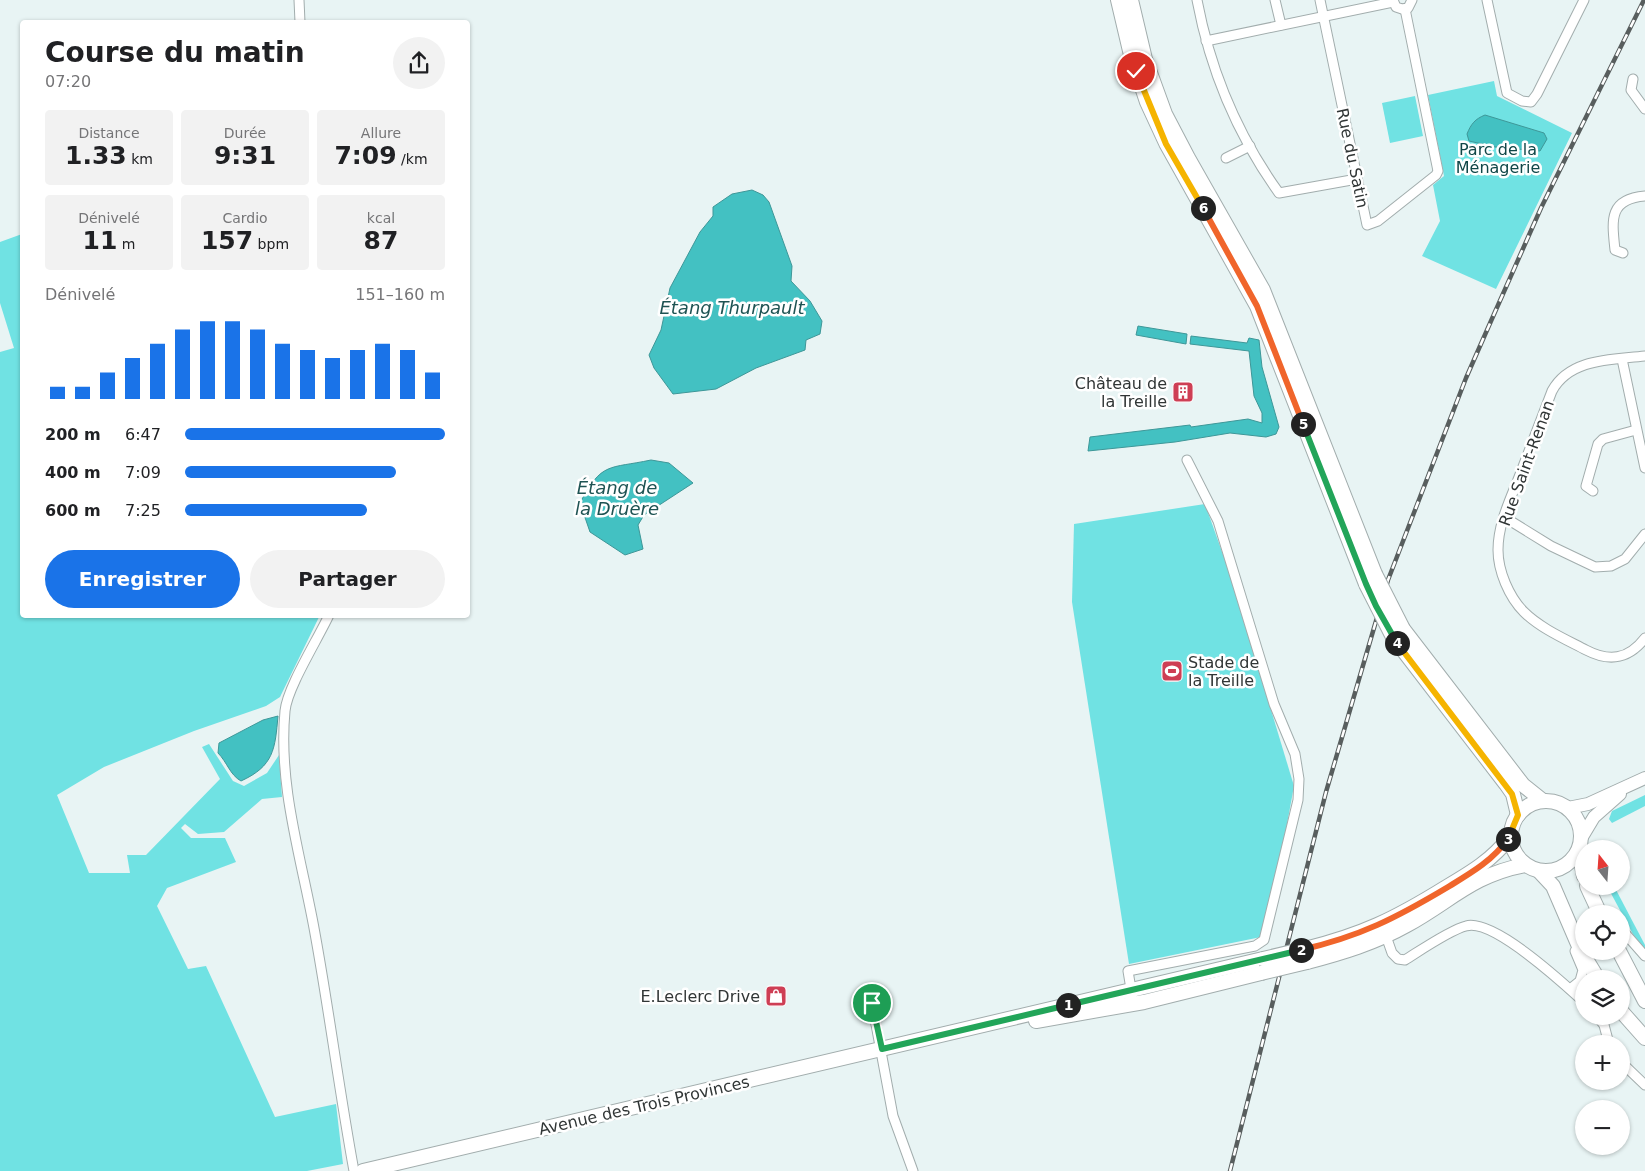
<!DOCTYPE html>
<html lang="fr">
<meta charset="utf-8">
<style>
body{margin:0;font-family:"DejaVu Sans",sans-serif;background:#f2f2f2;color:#202124;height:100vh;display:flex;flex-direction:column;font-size:19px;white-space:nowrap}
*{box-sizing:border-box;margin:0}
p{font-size:16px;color:#757577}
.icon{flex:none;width:28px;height:28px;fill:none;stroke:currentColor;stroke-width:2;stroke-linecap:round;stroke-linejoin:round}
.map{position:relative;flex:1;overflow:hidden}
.details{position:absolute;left:20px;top:20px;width:450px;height:598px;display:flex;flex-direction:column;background:#fff;border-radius:5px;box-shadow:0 1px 4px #0004}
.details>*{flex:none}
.needle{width:32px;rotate:343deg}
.tools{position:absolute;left:1575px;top:840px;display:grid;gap:10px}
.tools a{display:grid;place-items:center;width:55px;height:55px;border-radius:50%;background:#fff;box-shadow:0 1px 4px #0004;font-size:25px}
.pin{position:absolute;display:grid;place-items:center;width:42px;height:42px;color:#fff;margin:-21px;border:2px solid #fff;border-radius:50%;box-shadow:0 1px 5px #0007}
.km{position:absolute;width:25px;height:25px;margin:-12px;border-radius:50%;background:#222;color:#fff;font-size:14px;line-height:25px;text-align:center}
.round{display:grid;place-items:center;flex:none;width:52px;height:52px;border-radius:26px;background:#f2f2f2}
.overview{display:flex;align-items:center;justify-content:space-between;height:85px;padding:0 25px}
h1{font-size:28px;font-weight:600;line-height:38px}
.metrics{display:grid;grid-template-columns:repeat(3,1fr);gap:8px;height:85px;padding:5px 25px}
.metrics div{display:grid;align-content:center;border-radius:5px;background:#f2f2f2;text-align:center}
.metrics b{font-size:25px;font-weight:600}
.metrics small{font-size:14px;font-weight:400}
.metrics p{font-size:14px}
.chart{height:140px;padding:10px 25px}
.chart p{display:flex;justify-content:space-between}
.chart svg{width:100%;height:90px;margin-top:5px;stroke:#1a73e8;stroke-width:6}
.cta{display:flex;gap:10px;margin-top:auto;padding:10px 25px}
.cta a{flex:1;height:58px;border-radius:30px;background:#1a73e8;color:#fff;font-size:20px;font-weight:600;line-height:58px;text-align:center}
.cta a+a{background:#f2f2f2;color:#202124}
ul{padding:0 25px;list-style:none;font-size:16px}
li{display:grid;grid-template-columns:80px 60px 1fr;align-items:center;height:38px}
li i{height:12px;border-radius:6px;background:#1a73e8}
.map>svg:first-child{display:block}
.green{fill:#70e2e3}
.water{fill:#43c1c2;stroke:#3e9798}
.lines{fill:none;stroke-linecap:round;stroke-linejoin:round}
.minor-casing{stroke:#a2adad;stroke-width:11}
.secondary-casing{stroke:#a2adad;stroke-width:14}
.primary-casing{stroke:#a2adad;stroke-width:16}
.minor{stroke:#fff;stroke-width:9}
.secondary{stroke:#fff;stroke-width:12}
.primary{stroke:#fff;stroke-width:14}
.rail-casing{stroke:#585e5e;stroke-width:4.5}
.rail{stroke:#fff;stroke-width:2.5;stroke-dasharray:8;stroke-linecap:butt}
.primary-bridge-casing{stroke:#a2adad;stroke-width:16;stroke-linecap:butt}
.primary-bridge{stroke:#fff;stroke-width:14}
.split-1-casing{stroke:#fff;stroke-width:10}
.split-2-casing{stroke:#fff;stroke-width:10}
.split-3-casing{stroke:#fff;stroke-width:10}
.split-4-casing{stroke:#fff;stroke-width:10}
.split-5-casing{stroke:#fff;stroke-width:10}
.split-6-casing{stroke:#fff;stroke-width:10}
.split-7-casing{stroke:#fff;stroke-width:10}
.split-1{stroke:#22a559;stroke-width:6}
.split-2{stroke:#22a559;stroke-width:6}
.split-3{stroke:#f0652b;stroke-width:6}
.split-4{stroke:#f5b400;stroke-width:6}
.split-5{stroke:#22a559;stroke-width:6}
.split-6{stroke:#f0652b;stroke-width:6}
.split-7{stroke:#f5b400;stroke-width:6}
.labels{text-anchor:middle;stroke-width:5;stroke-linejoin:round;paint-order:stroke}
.park-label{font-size:16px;fill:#104748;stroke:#fff}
.street-label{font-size:16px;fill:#313636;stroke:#fff}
.poi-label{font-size:16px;fill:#313636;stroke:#fff;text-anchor:end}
.water-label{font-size:18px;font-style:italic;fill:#1e5353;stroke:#fff}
</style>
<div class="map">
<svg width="1645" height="1171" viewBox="0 0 1645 1171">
<rect width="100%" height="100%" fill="#e8f4f4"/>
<!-- green -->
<g class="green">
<path d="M1494,81L1497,96L1572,133L1496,289L1422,256L1440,221L1433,185L1444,176L1428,95Z"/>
<path d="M1415,96L1423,136L1390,143L1382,103Z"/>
<path d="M22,234V615H320L280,697L266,706L194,731L104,767L57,795L89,873H130L127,855H146L220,779L202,747L209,744L233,781L244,786L267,773L279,755L282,797L262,799L224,832L198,834L185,824L181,828L191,838H225L236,862L167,888L157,906L188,969L206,966L275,1117L336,1104L343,1164L307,1171H0V352L14,348L0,303V242Z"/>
<path d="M1205,504L1230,574L1294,786L1283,846L1261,937L1129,964L1072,602L1074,524Z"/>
<path d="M1645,795V806L1612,823L1609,819L1612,811Z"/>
<path d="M1607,886H1614L1645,945V951H1642Z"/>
</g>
<!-- water -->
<g class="water">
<path d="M1485,115L1544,133L1547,139L1540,151L1495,147L1469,141L1467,134C1471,124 1475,119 1485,115Z"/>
<path d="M752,190L763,195L769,202L792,266L791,281L810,301L822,321L820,334L806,340L805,350L756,368L716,389L673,394L654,368L649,355L661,330L670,288L700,232L713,216V207L732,194Z"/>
<path d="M1138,326L1187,334L1186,344L1136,335Z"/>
<path d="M1191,336L1247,343L1249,338L1259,340L1262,367L1279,427L1276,434L1266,437L1230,433L1175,442L1088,451L1090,437L1190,425L1191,427L1248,419L1262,423V413L1254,396L1249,351L1190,344Z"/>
<path d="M651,460L669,463L693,483L644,515L638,525L643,549L625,555L590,532L580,503C602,461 609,469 651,460Z"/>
<path d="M278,716C275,749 274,766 241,781C230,775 227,762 218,753L219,743L263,720Z"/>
</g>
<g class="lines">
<!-- minor casing -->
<g class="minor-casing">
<g id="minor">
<path d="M299,0L300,22"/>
<path d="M1197,0C1210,69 1238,136 1279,193L1357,179"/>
<path d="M1275,0L1281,25"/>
<path d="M1320,0L1367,225L1378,221L1436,175L1438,171L1405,9"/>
<path d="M1393,0L1396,7L1402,9L1408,8L1412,0"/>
<path d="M1487,0L1507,93L1522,101L1531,102L1537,94L1584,0"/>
<path d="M1206,41L1393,2"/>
<path d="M1633,79L1631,90L1645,109"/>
<path d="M1226,158L1250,146"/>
<path d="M1623,253L1615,250C1612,221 1608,199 1645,196"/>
<path d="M1645,356C1612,360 1570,358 1552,391C1541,420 1530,448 1519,477C1510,500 1498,524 1498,550C1498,571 1509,597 1524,612C1540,628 1565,639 1586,650C1609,662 1628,660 1645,638"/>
<path d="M1622,359L1645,468"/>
<path d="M1593,491L1586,486L1598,444L1603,439L1636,430"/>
<path d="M1504,517L1551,546L1595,567L1611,566L1625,559L1645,534"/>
<path d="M329,615C318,639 287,688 285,711C278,785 301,857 314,928C329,1009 339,1090 354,1171"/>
<path d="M1623,931L1645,956"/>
<path d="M1386,936L1392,953L1398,959L1405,960C1421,950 1450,930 1466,926C1493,918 1563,983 1584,1002"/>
<path d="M1570,989L1580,981L1583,970L1575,951"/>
<path d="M1132,995L1128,971L1255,946L1264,940L1298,800L1299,779L1295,754L1274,704L1218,521L1187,460"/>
<path d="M872,1003L893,1116L913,1171"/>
<path d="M1597,1016L1604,1025L1609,1044"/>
<path d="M1621,1062L1645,1085"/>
</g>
</g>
<!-- secondary casing -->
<g class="secondary-casing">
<g id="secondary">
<path d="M1568,808L1588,804L1645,778"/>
<path d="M1582,837L1594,817L1620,794"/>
</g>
</g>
<!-- primary casing -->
<g class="primary-casing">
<g id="primary">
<path d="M1118,0L1130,51L1147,102L1166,143L1257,306L1366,584"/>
<path d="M1131,0L1145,59L1165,114L1188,158L1263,290L1375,574"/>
<path d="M1403,629L1523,785L1543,801"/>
<path d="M1393,637L1506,784L1513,794L1518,815"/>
<circle cx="1546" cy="836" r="35"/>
<path d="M1579,850L1584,876"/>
<path d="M1539,871L1553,886L1581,951L1598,979"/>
<path d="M1587,886L1600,914"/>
<path d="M1305,949C1362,935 1395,919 1445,888C1472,872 1491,861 1511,836"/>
<path d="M1619,951L1645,1001"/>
<path d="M1307,962C1341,953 1375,943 1407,925C1451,901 1472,875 1525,865"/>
<path d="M1621,1011L1645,1038"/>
<path d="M1036,1021L1144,1002L1261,973"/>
<path d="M363,1171L1263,959"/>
</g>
</g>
<!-- minor -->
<use href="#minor" class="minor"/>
<!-- secondary -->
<use href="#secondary" class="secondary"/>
<!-- primary -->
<use href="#primary" class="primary"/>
<!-- rail casing -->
<g class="rail-casing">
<path id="rail" d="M1230,1171L1326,792L1388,580L1466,378L1491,321L1541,208L1644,0"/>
</g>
<!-- rail -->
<use href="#rail" class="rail"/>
<!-- primary-bridge casing -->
<g class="primary-bridge-casing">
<g id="primary-bridge">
<path d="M1375,574L1403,629"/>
<path d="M1366,584L1393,637"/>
<path d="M1263,959L1305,949"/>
<path d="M1261,973L1307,962"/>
</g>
</g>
<!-- primary-bridge -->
<use href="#primary-bridge" class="primary-bridge"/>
</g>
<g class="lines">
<!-- split-1 casing -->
<g class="split-1-casing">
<path id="split-1" d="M872,1003L882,1049L1068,1005"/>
</g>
<!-- split-2 casing -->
<g class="split-2-casing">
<path id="split-2" d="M1068,1005L1301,950"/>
</g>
<!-- split-3 casing -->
<g class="split-3-casing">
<path id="split-3" d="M1301,950C1361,936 1396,918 1448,887C1471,873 1492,861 1508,839"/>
</g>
<!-- split-4 casing -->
<g class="split-4-casing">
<path id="split-4" d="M1397,643L1512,794L1518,815L1508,839"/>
</g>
<!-- split-5 casing -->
<g class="split-5-casing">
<path id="split-5" d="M1303,424L1366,584L1376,606L1397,643"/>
</g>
<!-- split-6 casing -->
<g class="split-6-casing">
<path id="split-6" d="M1203,208L1257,306L1303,424"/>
</g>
<!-- split-7 casing -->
<g class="split-7-casing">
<path id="split-7" d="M1136,71L1166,144L1203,208"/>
</g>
<!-- split-1 -->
<use href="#split-1" class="split-1"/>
<!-- split-2 -->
<use href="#split-2" class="split-2"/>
<!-- split-3 -->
<use href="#split-3" class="split-3"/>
<!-- split-4 -->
<use href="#split-4" class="split-4"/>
<!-- split-5 -->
<use href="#split-5" class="split-5"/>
<!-- split-6 -->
<use href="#split-6" class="split-6"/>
<!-- split-7 -->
<use href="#split-7" class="split-7"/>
</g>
<!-- icons -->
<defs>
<g id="building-square" transform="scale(1.125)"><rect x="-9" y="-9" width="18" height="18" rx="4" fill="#ce3e54" stroke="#fff"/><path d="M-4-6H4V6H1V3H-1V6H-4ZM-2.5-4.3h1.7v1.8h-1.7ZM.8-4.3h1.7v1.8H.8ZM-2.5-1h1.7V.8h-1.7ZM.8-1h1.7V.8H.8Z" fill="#fff"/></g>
<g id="stadium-square" transform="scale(1.125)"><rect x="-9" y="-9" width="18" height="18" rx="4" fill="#ce3e54" stroke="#fff"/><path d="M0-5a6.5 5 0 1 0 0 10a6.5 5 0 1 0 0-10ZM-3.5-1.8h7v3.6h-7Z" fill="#fff"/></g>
<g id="shop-square" transform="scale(1.125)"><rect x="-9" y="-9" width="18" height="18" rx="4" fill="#ce3e54" stroke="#fff"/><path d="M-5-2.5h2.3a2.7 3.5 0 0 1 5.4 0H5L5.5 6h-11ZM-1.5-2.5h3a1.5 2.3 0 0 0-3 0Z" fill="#fff"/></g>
</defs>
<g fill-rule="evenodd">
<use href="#building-square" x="1183" y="392"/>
<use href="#stadium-square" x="1172" y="671"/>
<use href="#shop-square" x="776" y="996"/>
</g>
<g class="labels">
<!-- park labels -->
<g class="park-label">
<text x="1498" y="155">Parc de la<tspan x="1498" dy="18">Ménagerie</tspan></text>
</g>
<!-- street labels -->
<g class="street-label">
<text transform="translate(1353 158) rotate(78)" y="6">Rue du Satin</text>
<text transform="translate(1526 463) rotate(-70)" y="6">Rue Saint-Renan</text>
<text transform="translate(644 1105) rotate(-13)" y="6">Avenue des Trois Provinces</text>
</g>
<!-- poi labels -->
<g class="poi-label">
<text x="1167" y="389">Château de<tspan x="1167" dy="18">la Treille</tspan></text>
<text x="1188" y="668" text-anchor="start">Stade de<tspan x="1188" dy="18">la Treille</tspan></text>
<text x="760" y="1002">E.Leclerc Drive</text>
</g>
<!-- water labels -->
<g class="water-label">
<text x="732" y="314">Étang Thurpault</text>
<text x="617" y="494">Étang de<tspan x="617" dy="21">la Druère</tspan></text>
</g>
</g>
</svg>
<div class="tools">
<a><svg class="needle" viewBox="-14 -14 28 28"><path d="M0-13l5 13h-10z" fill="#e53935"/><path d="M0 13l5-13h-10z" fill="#757577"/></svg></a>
<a><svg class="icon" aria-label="locate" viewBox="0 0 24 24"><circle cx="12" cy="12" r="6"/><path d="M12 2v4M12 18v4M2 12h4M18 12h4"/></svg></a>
<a><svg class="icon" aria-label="layers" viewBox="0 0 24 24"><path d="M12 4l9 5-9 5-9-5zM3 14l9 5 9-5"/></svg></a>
<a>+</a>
<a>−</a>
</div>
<div class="pin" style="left:872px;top:1003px;background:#1e9e55"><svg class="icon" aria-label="arrive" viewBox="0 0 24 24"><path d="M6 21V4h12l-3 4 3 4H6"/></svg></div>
<div class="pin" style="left:1136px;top:71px;background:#d93025"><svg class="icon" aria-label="check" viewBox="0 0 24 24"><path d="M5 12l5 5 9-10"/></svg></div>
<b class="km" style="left:1068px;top:1005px">1</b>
<b class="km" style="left:1301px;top:950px">2</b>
<b class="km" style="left:1508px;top:839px">3</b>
<b class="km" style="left:1397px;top:643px">4</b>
<b class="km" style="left:1303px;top:424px">5</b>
<b class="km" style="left:1203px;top:208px">6</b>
<section class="details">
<div class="overview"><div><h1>Course du matin</h1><p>07:20</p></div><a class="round"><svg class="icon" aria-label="share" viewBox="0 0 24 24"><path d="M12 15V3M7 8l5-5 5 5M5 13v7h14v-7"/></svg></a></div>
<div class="metrics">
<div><p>Distance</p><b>1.33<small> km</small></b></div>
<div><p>Durée</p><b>9:31</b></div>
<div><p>Allure</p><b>7:09<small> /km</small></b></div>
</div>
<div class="metrics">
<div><p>Dénivelé</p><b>11<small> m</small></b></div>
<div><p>Cardio</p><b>157<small> bpm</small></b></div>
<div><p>kcal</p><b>87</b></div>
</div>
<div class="chart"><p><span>Dénivelé</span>151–160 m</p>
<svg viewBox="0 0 160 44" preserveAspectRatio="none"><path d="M5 44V38M15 44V38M25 44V31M35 44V24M45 44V17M55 44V10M65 44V6M75 44V6M85 44V10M95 44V17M105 44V20M115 44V24M125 44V20M135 44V17M145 44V20M155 44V31"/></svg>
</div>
<ul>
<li><b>200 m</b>6:47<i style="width:100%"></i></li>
<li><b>400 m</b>7:09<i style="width:81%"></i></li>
<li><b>600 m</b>7:25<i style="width:70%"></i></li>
</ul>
<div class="cta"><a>Enregistrer</a><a>Partager</a></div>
</section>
</div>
